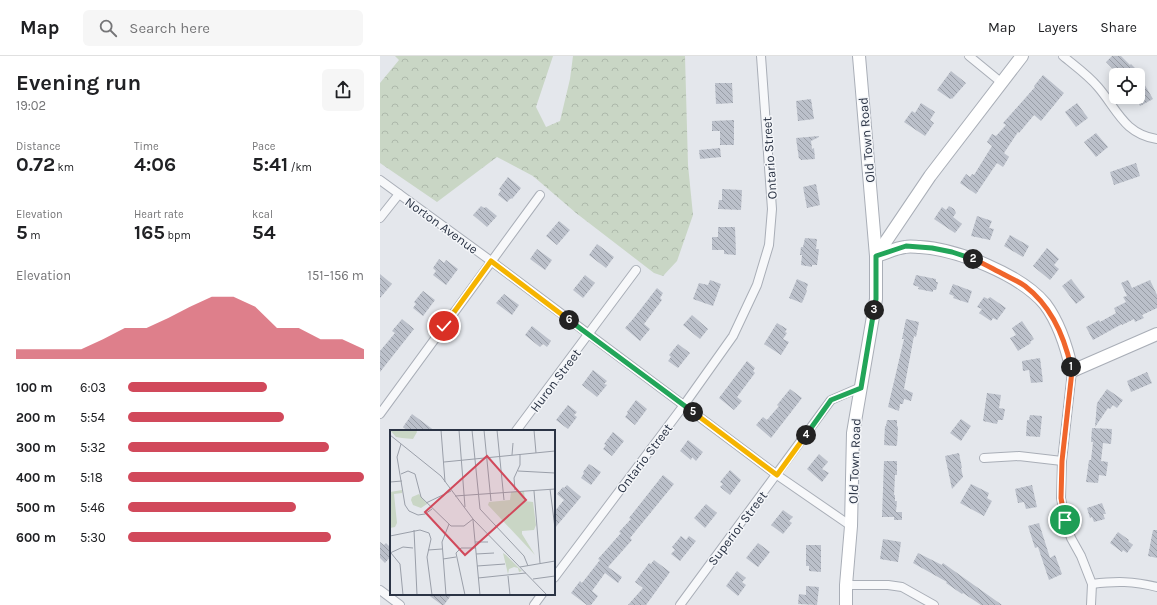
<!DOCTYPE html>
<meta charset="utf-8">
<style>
body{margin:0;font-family:Karla,sans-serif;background:#f6f6f6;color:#202124;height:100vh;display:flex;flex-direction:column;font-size:15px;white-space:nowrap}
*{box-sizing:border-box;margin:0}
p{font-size:13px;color:#757577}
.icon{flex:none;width:22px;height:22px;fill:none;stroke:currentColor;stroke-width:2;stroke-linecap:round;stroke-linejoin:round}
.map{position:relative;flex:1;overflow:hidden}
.details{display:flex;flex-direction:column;background:#fff;width:380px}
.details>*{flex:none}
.controls{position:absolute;left:729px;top:12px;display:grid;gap:8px}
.controls a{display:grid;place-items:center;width:36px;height:36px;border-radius:6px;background:#fff;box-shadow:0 2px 10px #0003;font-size:20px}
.pin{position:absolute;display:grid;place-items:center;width:34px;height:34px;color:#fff;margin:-17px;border:2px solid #fff;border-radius:50%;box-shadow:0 1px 4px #0007}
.km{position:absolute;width:20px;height:20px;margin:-10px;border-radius:50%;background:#222;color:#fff;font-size:11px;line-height:20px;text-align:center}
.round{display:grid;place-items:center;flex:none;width:42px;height:42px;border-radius:6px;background:#f6f6f6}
.head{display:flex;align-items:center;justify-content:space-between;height:68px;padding:0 16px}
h1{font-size:22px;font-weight:700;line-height:30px}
.figures{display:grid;grid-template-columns:repeat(3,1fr);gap:6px;height:68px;padding:4px 16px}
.figures div{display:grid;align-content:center}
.figures b{font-size:20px;font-weight:700}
.figures small{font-size:11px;font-weight:400}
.figures p{font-size:11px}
.chart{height:112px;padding:8px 16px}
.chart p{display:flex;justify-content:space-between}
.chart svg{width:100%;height:72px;margin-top:4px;fill:#d1495b;opacity:.7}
ul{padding:0 16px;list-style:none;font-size:13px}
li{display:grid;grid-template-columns:64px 48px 1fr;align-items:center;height:30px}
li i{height:10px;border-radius:5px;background:#d1495b}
header{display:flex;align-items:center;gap:24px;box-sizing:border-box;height:56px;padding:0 20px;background:#fff;border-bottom:1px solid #e0e0e0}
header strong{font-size:19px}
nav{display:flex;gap:22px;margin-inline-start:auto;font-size:14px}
.search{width:280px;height:36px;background:#f6f6f6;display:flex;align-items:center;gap:10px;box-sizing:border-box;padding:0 14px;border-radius:6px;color:#757577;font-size:15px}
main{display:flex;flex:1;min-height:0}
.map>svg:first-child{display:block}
.forest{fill:url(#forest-crowns)}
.building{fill:url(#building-back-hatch)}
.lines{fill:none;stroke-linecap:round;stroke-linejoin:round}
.street-casing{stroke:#a9aeb7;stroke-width:10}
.secondary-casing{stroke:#a9aeb7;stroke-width:14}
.street{stroke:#f7f8fa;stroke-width:8}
.secondary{stroke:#fff;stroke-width:12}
.split-1-casing{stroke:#fff;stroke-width:8}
.split-2-casing{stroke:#fff;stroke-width:8}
.split-3-casing{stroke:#fff;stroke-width:8}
.split-4-casing{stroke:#fff;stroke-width:8}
.split-5-casing{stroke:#fff;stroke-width:8}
.split-6-casing{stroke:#fff;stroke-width:8}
.split-7-casing{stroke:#fff;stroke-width:8}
.split-1{stroke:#f0652b;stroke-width:5}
.split-2{stroke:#f0652b;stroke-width:5}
.split-3{stroke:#22a559;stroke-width:5}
.split-4{stroke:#22a559;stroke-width:5}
.split-5{stroke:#f5b400;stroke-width:5}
.split-6{stroke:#22a559;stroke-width:5}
.split-7{stroke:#f5b400;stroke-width:5}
.labels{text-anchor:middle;stroke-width:3;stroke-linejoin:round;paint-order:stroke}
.street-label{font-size:13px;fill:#2b3445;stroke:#f4f6f9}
.inset-road{fill:none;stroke:#9a9fa9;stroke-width:1}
.view{fill:#d1495b;fill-opacity:0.15;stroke:#d1495b;stroke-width:2}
.inset-edge{fill:none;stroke:#2b3445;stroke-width:2}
</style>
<header>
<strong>Map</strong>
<div class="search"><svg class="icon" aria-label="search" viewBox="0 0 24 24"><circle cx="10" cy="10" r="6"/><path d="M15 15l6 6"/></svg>Search here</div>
<nav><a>Map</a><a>Layers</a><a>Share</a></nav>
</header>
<main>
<section class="details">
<div class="head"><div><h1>Evening run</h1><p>19:02</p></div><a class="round"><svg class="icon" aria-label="share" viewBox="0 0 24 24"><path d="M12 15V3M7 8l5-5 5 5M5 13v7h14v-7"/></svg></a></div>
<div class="figures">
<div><p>Distance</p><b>0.72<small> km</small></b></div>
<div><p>Time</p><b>4:06</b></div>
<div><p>Pace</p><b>5:41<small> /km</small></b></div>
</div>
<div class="figures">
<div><p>Elevation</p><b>5<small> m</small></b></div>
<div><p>Heart rate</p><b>165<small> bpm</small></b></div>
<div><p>kcal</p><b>54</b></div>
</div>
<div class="chart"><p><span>Elevation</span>151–156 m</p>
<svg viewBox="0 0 160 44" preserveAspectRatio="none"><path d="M0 44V38L10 38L20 38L30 38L40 32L50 25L60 25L70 19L80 12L90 6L100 6L110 12L120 25L130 25L140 32L150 32L160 38V44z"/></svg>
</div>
<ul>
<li><b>100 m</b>6:03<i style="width:59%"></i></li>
<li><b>200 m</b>5:54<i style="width:66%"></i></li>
<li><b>300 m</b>5:32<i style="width:85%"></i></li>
<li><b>400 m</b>5:18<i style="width:100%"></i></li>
<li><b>500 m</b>5:46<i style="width:71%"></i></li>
<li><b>600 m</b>5:30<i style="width:86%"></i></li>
</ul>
</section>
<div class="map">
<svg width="777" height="549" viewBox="0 0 777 549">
<defs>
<pattern id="forest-crowns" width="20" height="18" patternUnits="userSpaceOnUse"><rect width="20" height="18" fill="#c9d6c5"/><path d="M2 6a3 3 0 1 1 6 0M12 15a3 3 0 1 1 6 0" fill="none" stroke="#adb8ab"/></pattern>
<pattern id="building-back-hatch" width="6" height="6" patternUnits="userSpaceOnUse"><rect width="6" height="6" fill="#bbc0ca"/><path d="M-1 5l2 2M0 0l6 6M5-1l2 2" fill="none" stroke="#989da6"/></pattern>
</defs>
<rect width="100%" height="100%" fill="#e4e7ec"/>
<!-- forest -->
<path class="forest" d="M15,0H173L156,51L166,71L180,65L190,23L193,0H305L308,109L313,159L297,205L283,220L274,217L196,157L153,120L117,101L57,146L0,107V27L19,4Z"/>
<!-- building -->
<g class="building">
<path d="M732,0H741L750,9L751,8L762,19H759L773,43L760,50L755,41H758V19H739L726,6Z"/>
<path d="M571,15L586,27L572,43L571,42L570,43L557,34Z"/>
<path d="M663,19L684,37L661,65L654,59L639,77L638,76L624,97L629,101L623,111L617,107L596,138L580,127L586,118L590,121L592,118L594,119L612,90L607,86L612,78L616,80L626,69L623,67L655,31L654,30Z"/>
<path d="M335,27H352L353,47L336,48Z"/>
<path d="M431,43L434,63L418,65L416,45Z"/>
<path d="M541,47L555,56L550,64L554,67L545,80L524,66L532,55L535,57Z"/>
<path d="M697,47L708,62L696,71L685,56Z"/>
<path d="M354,64V89H340V75H332V65Z"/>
<path d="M716,77L728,91L716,101L704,86Z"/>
<path d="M439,80V81L431,85L432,93L434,92L435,103L421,104L420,102L419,103L416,82Z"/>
<path d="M340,92L341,101L320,103L319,94Z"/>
<path d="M756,107L760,120L734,129L730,116Z"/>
<path d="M128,121L141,132L132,143L131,142L127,146L118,139L121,134L119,133Z"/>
<path d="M436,128L440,149L427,152L423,131Z"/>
<path d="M342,133L362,134L361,154L338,153L339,144H342Z"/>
<path d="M101,150L104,152L106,151L117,160L107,171L93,159Z"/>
<path d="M569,150L574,153L576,157L573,161L582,168L575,177L554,163L562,151L566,154Z"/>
<path d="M597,160L612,165L609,172L614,173L610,184L591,180Z"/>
<path d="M179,165L190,174L177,189L166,180Z"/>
<path d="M338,171H355L356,199L344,198V194H332V181H338Z"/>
<path d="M630,179L649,190L643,201L624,190Z"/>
<path d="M425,182L437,183L436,193H439L437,209H432V211L421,209L422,199H420L421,191H423Z"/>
<path d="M217,188L234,201L226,212L209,199Z"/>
<path d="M667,192L679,203L674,209L679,213L670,224L653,210Z"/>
<path d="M157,193L172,204L165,214L150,203Z"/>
<path d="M59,203L64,207L66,204L78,213L66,229L53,219L56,215L53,212Z"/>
<path d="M0,218L12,228L0,242Z"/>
<path d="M205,219L215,227L203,242L193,234Z"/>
<path d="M536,219L556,223V226H558L556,234H553V236L538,233L539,231L533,229Z"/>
<path d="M417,223L428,228L426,234L427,235L422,247L409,242Z"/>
<path d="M691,223L705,241L696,248L682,230Z"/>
<path d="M330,224L341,228L333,250L313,243L319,227L328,229Z"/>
<path d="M748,224L752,232L770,224L777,239V252L762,259L764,262L755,266L754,263L742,269V268L713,284L706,271L719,264L720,266L736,257L734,252L746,246L743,241L747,240L741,227Z"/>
<path d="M573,228L592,235L588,247L573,242L574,240L569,238Z"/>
<path d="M277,232L283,237L280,242L282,244L264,268L270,273L260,285L245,272L253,263Z"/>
<path d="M43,235L55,244L43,260L33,252L36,248L34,246Z"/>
<path d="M124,238L139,249L132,259L116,247Z"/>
<path d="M604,241L608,243L610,241L626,252L617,264L613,262L611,265L599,257L602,253L597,251Z"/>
<path d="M312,259L328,273L320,283L303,269Z"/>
<path d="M22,263L34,273L0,316V295L15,277L12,275Z"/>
<path d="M526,263L539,266L536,281L534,280L524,333L533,337L531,345L524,343L523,348H520L519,355L508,351L524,283H522Z"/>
<path d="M642,265L654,283L650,286L651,287L638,295L630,282L636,279L632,272Z"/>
<path d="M397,267L407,273L405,276L407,277L403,283L409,286L401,299L384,288Z"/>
<path d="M152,270L171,285L167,291L163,288L160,291L145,279Z"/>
<path d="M298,288L310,297L298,312L288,305L291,301L289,299Z"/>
<path d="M660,302L663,326L651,327L649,314L643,315L642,305Z"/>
<path d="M367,305L375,312L373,315L375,317L357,341L362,345L354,354L339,342Z"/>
<path d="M213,314L227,325L224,328L227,329L217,341L202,329Z"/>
<path d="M767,316L772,327L751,336L747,325Z"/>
<path d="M410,333L422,342L391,382L376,369L383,361L387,364L399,350L397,349Z"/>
<path d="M727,333L743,344L737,352L733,349L730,353L728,352L715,371L717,347Z"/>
<path d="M607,337L621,339L619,352L625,353L623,364H618L617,368L603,365Z"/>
<path d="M256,344L267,353L255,369L245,361L248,357L247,356Z"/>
<path d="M188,349L197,356L194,359L197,361L188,373L176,364Z"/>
<path d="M32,358L55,375H28L23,371Z"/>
<path d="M650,359L662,360L660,381L646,380L647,364H649Z"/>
<path d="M581,363L591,370L581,385L570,377Z"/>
<path d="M507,364H517V370L518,371L517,389L516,390L504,389L505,370H506Z"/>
<path d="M712,372L732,373L731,388L723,387L721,405L728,406L726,420L719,419L718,427L706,426L709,404H711L713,386H711Z"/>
<path d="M233,376L244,385L232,400L223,393L226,389L224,388Z"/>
<path d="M308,384L323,396L316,405L312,401L311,404L300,395Z"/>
<path d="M579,397L582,412H581L583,421L572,433L565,400Z"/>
<path d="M439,398L448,406L442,413L449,417L442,426L427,413Z"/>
<path d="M504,405H517V419H515L514,439H515V445H517L516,456H522V464H514V461H502Z"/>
<path d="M209,408L221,416L211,429L201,422L204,417L203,416Z"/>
<path d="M350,414L361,424L350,439L340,431L343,428L340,426Z"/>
<path d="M283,419L294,428L250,482L252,484L228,511L242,521L238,527L225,517L212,535L218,540L211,549H207L191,537L200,525L202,527L220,504L218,503L241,477L239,476L251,463L249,462Z"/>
<path d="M591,428L609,437L607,442L612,445L604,460L580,447Z"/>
<path d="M187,429L201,441L174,473V456L184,444L177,438L183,431L184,432Z"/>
<path d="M652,429L657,451L646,453L644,446L638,447L635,433Z"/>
<path d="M722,447L726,458H723L725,463L714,466L712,461L710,462L707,452Z"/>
<path d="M326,448L337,457L325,472L314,462Z"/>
<path d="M403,454L413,461L409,465L412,467L403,478L391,469Z"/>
<path d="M659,467L670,502L675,499L682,518L669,524L658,491L655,492L648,470Z"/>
<path d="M773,474H777V502L768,500Z"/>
<path d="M738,476L749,484L748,485L753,489L747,497L743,494L742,496L730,487Z"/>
<path d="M301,480L306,484L309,480L316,485L300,505L291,498L295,494L292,491Z"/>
<path d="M503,483L521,486L518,506L500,503Z"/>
<path d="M0,486L4,489L6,487L11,492V500L5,507L0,502Z"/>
<path d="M378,487L390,496L378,511L366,502Z"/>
<path d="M426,489H441V516L429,515V510H426Z"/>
<path d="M538,497L562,509L563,507L622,549H601L583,537L582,538L566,527L567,526L533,507Z"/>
<path d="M274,504L290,516L266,549H248L263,532L255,526L269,507L271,508Z"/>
<path d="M357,515L366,522L362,526L366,529L358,540L346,530Z"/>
<path d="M426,530L439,531L437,549L418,548L419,538L426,539Z"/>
<path d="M47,538H72L64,549H62Z"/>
</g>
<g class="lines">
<!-- street casing -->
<g class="street-casing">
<g id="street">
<path d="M589,0L622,27"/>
<path d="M683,0C695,10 708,19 718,31C737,53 744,78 777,83"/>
<path d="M0,124L111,205L397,419L471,470"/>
<path d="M0,162L19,138"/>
<path d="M692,315L682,405L681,442L685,464L691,482L701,500L712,528L711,549"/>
<path d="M0,358L160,139"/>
<path d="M136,375L256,214"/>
<path d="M604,402L639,400L682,405"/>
<path d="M174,522L304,349L353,280L377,229L389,189L392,153L381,0"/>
<path d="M712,528C736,525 753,525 777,531"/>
<path d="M466,529H508L522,531L554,549"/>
<path d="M0,534L20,549"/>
<path d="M154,549L162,538"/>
<path d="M300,549L451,344L481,331"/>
</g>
</g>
<!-- secondary casing -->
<g class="secondary-casing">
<g id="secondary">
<path d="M496,200C506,197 516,192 525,191C530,190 536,191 540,191C577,193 641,219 665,248C680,268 687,292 692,315L777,278"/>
<path d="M496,200L550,120L642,0"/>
<path d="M466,549V529L471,470L473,377L496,243V200L479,0"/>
</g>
</g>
<!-- street -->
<use href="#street" class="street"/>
<!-- secondary -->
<use href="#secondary" class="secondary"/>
</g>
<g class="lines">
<!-- split-1 casing -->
<g class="split-1-casing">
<path id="split-1" d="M685,464L681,442L682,405L692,315L691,311"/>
</g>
<!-- split-2 casing -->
<g class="split-2-casing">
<path id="split-2" d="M593,203C603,207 613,213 623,218C630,222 638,225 645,230C671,250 684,279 691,311"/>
</g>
<!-- split-3 casing -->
<g class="split-3-casing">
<path id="split-3" d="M494,254L496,243V200L526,190L552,192L572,196L593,203"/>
</g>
<!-- split-4 casing -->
<g class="split-4-casing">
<path id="split-4" d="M426,379L451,344L481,332L494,254"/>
</g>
<!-- split-5 casing -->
<g class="split-5-casing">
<path id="split-5" d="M313,356L397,419L426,379"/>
</g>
<!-- split-6 casing -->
<g class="split-6-casing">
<path id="split-6" d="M189,264L313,356"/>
</g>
<!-- split-7 casing -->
<g class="split-7-casing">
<path id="split-7" d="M64,270L111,205L189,264"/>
</g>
<!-- split-1 -->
<use href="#split-1" class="split-1"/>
<!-- split-2 -->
<use href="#split-2" class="split-2"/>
<!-- split-3 -->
<use href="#split-3" class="split-3"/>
<!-- split-4 -->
<use href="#split-4" class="split-4"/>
<!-- split-5 -->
<use href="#split-5" class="split-5"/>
<!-- split-6 -->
<use href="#split-6" class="split-6"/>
<!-- split-7 -->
<use href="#split-7" class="split-7"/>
</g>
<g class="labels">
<!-- street labels -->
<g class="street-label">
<text transform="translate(486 84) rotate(-95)" y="5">Old Town Road</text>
<text transform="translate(389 102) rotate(-94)" y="5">Ontario Street</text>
<text transform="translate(62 169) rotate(36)" y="5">Norton Avenue</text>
<text transform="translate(175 324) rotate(-53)" y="5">Huron Street</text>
<text transform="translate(264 402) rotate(-53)" y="5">Ontario Street</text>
<text transform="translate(474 405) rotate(-88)" y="5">Old Town Road</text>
<text transform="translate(357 472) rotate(-53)" y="5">Superior Street</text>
</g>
</g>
<!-- overview -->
<g transform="translate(10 374)">
<rect width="165" height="165" fill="#e4e7ec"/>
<path d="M0,0H26L27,2L23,9L12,8L6,7ZM12,60V63L4,64L7,93L5,97L0,98V62ZM134,61L135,71L143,72L146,95L144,100L132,101V104L145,125L98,75L99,72L120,70L121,62ZM29,64L37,74L31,78L23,75L21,70L22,67ZM113,123L116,125L132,141L129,142L128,138L124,137L119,139L118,144Z" fill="#c9d6c5"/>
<path class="inset-road" d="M51,0L55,52M69,0L75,77M82,0L90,79L134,126L138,136M94,0L101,71M107,0L114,70M144,0L146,23M0,5L51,46L83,89L157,165M11,14L7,27L15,75L19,81L28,85L35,84L42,79M122,25L123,13M54,32L165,21M128,41L165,43M11,44L18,41L25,44L31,67L61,96H74L83,89M0,52L12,51M160,59L165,98M125,60L124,48L130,35V25M144,61L150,133M65,66L165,59M36,73L61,61M83,90L90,165M24,100L27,165M0,106L30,100L39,103L41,109L37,127L42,165M85,112H98M38,120L52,119M0,123L13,117L23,118M1,123L10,134L13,165M86,124L104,123M53,129L66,127M87,136L115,134M130,137L165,131M118,146L120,165M88,148L136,143M143,149L165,146M56,165L52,112L59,94M75,165L66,123L71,118H86"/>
<path class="view" d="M97,26L136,70L75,125L35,82Z"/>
<rect width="165" height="165" class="inset-edge"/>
</g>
</svg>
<div class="controls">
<a><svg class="icon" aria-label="locate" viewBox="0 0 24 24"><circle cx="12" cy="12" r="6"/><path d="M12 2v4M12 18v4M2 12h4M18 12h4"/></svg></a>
</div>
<div class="pin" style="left:685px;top:464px;background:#1e9e55"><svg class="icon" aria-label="arrive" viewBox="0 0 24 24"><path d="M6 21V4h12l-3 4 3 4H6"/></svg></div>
<div class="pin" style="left:64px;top:270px;background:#d93025"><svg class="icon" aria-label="check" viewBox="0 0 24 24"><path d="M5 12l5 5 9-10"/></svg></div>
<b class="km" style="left:691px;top:311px">1</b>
<b class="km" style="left:593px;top:203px">2</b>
<b class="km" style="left:494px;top:254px">3</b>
<b class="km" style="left:426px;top:379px">4</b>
<b class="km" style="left:313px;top:356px">5</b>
<b class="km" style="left:189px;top:264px">6</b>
</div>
</main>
